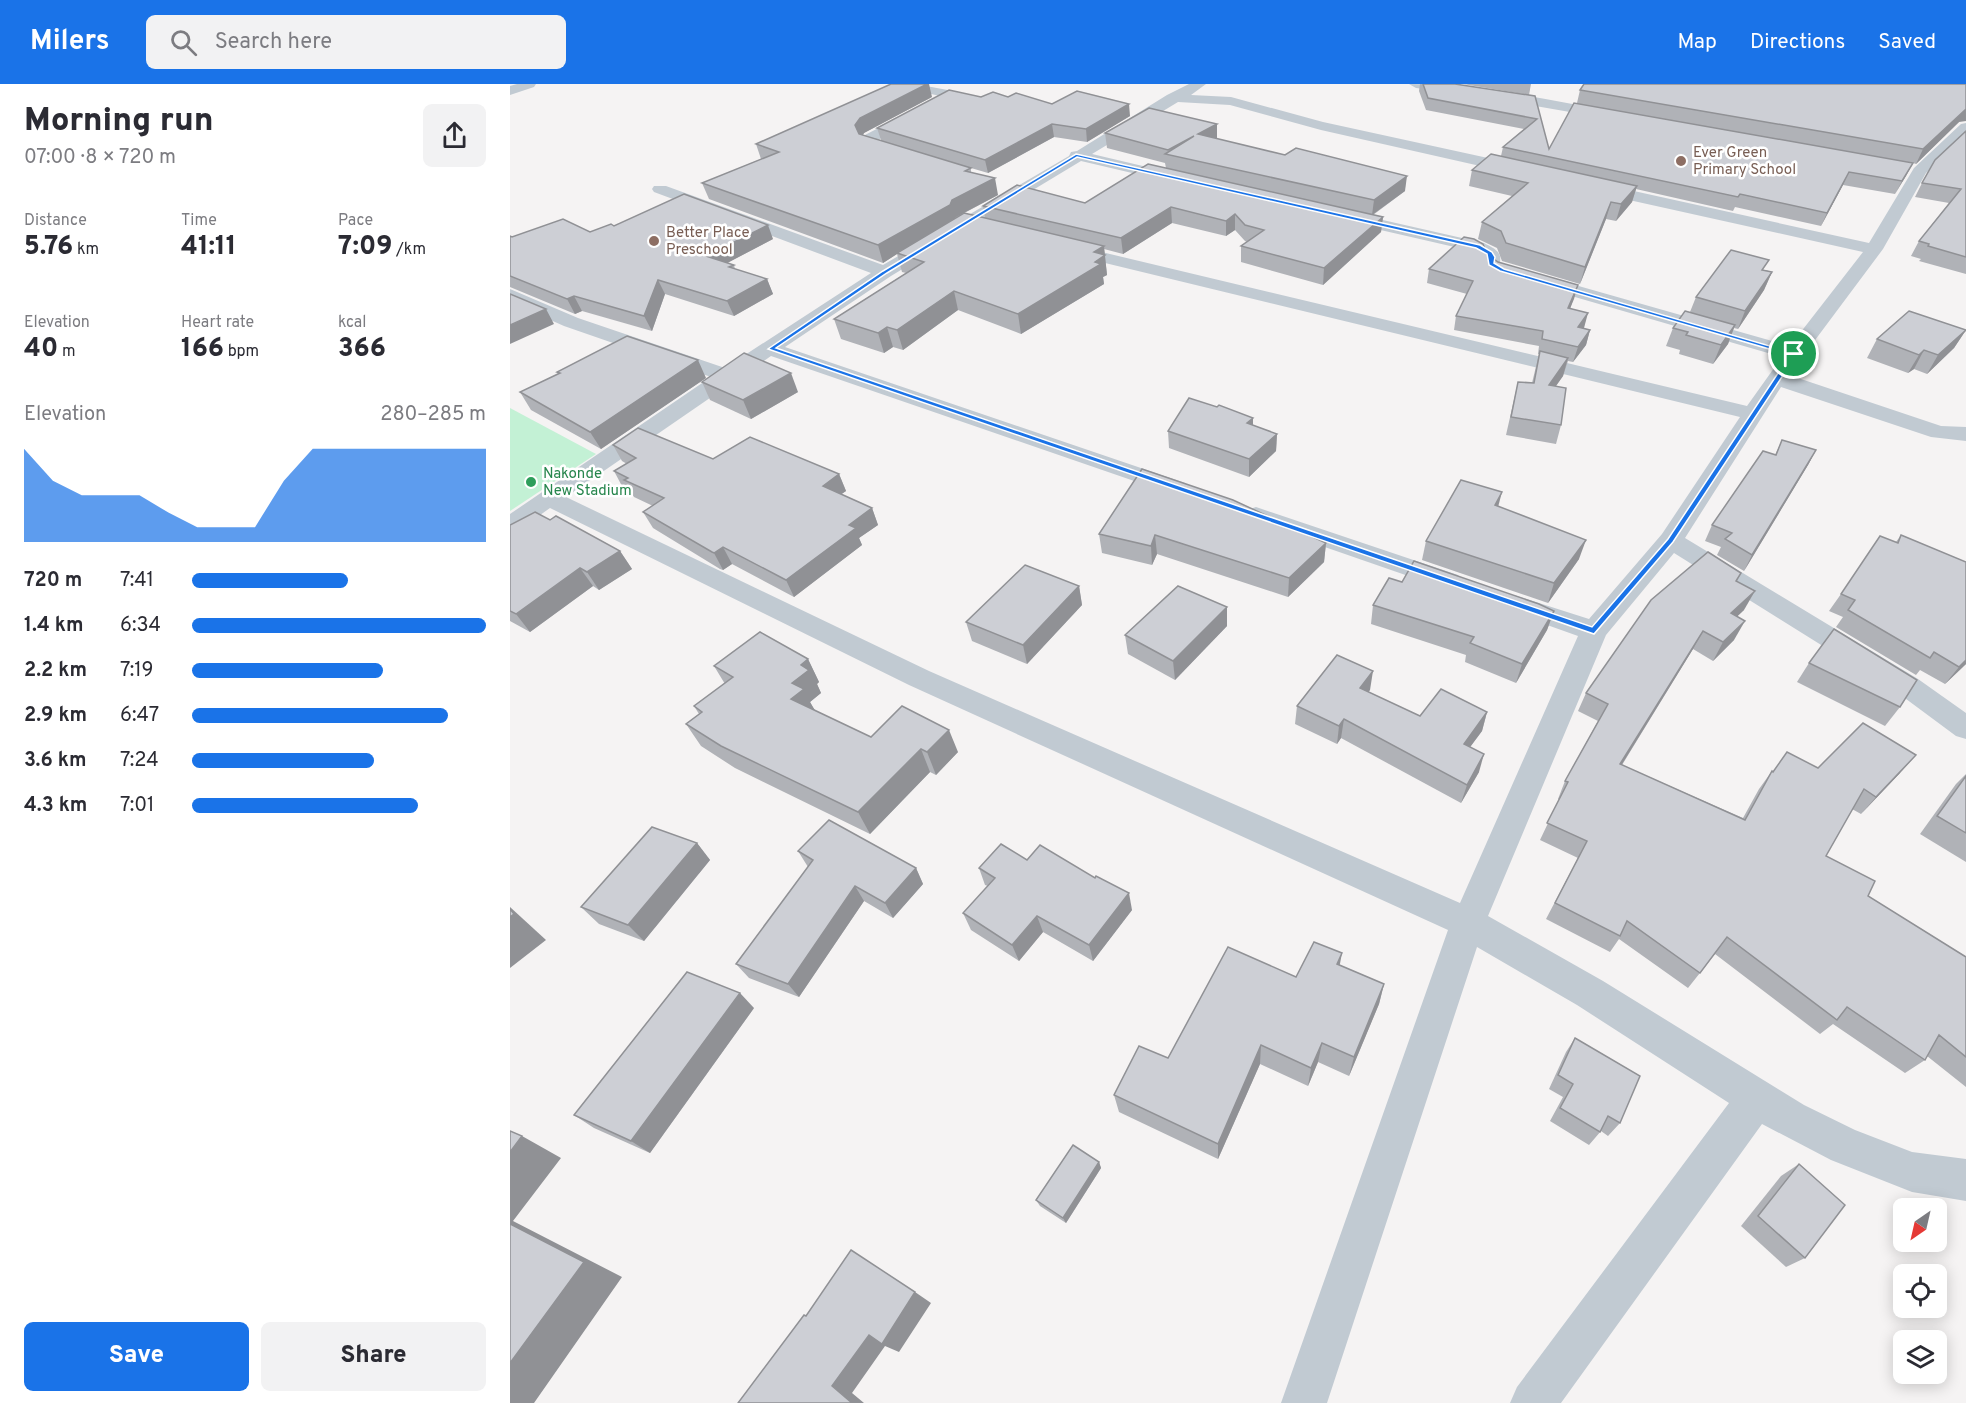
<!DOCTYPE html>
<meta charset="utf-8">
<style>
body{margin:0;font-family:Overpass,sans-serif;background:#f2f2f3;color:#2b2b33;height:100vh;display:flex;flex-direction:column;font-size:22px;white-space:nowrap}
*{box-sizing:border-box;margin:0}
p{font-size:20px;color:#7c7c81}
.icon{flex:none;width:33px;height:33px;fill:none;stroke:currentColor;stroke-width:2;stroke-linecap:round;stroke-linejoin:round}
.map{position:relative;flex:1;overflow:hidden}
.panel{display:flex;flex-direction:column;background:#fff;width:510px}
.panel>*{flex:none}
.needle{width:39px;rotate:214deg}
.buttons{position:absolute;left:1383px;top:1114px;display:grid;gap:12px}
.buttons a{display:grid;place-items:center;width:54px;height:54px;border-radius:9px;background:#fff;box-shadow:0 3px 15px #0003;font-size:30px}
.pin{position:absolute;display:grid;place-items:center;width:51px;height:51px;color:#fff;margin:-26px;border:3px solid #fff;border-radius:50%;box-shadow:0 2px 6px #0007}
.round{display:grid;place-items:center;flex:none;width:63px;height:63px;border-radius:9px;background:#f2f2f3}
.overview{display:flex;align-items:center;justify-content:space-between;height:102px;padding:0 24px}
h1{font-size:33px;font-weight:800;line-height:45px}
.metrics{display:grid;grid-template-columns:repeat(3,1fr);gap:9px;height:102px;padding:6px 24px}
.metrics div{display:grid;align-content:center}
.metrics b{font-size:26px;font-weight:800}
.metrics small{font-size:16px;font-weight:400}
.metrics p{font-size:16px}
.chart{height:168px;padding:12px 24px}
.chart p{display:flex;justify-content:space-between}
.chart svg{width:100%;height:108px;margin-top:6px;fill:#1a73e8;opacity:.7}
.primary-button{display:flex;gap:12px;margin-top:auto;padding:12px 24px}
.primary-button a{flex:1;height:69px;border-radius:9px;background:#1a73e8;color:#fff;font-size:24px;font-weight:800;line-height:69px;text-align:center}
.primary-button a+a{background:#f2f2f3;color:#2b2b33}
ul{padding:0 24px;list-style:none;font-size:20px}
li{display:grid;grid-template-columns:96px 72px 1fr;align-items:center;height:45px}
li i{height:15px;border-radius:8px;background:#1a73e8}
header{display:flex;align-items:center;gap:36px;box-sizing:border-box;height:84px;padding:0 30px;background:#1a73e8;color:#fff}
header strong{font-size:28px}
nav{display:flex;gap:33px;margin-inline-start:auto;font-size:21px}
.search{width:420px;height:54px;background:#f2f2f3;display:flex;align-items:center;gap:15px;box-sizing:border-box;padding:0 21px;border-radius:9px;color:#7c7c81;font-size:22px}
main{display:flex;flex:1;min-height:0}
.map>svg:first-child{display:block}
.green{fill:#c3f1d5}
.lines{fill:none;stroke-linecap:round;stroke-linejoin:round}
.street{fill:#c1cad2;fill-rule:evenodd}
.wall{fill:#b0b2b7}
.shaded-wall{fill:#909195}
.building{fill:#cdcfd5;stroke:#909195;stroke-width:1.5}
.route{fill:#1a73e8;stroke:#fff;stroke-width:1.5;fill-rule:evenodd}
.education-dot{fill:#8d6e63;stroke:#fff;stroke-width:2}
.leisure-dot{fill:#2e9e5b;stroke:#fff;stroke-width:2}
.labels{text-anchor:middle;stroke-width:5;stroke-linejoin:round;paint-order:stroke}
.far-education-label{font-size:15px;fill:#785e54;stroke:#fff;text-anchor:start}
.far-leisure-label{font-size:15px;fill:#27864d;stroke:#fff;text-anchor:start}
</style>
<header>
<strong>Milers</strong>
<div class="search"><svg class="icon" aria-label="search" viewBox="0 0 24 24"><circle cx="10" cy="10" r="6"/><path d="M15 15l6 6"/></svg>Search here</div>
<nav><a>Map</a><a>Directions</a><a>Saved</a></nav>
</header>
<main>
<section class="panel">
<div class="overview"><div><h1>Morning run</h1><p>07:00 · 8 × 720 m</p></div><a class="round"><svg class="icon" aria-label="share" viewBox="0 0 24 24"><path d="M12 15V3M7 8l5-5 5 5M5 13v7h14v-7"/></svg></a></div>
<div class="metrics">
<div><p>Distance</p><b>5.76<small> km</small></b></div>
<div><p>Time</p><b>41:11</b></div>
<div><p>Pace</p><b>7:09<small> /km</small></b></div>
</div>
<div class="metrics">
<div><p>Elevation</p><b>40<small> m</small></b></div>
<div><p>Heart rate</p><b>166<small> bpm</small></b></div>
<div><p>kcal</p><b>366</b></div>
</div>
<div class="chart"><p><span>Elevation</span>280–285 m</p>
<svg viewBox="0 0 160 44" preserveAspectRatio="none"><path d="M0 44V6L10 19L20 25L30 25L40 25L50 32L60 38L70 38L80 38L90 19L100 6L110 6L120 6L130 6L140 6L150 6L160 6V44z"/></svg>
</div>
<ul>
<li><b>720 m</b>7:41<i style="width:53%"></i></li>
<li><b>1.4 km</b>6:34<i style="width:100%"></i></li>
<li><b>2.2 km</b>7:19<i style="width:65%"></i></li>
<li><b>2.9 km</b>6:47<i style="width:87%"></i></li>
<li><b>3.6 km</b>7:24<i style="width:62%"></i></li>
<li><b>4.3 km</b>7:01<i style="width:77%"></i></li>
</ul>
<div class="primary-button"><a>Save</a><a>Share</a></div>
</section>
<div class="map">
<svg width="1456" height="1319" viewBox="0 0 1456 1319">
<rect width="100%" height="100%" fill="#f5f3f3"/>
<!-- green -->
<path class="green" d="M0,324L86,370L0,427Z"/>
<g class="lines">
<!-- street -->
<g class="street">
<path d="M7,0H26L24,3L0,11V2Z"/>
<path d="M388,0C407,0 423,3 442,7L445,14L366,57L393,67L396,70L388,75L362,67L351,58L355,51L430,12L390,3Z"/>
<path d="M679,0H696L681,11L721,13L813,38L1010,81L1018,86L1010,91L811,46L720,21L668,18L582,70L675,92L677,95L675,98L669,100L571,77L381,192L275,263L675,399L679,404L675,409L667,411L659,409L261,272L56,413L419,587L950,819L1068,552L995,526L991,520L995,514L1004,511L1079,535L1152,450L1230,333L558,170L552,169L549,165L552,161L558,160L1237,322L1272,273L986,190C976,185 973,183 973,172L962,167L827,136L825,132L833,127L974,159C983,164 992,167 990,178L998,182L1280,262L1353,168L1083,108L1075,103L1077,100L1083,98L1359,159L1404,84L1451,40L1456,39V51L1416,89L1373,165L1279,291L1431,342L1456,343V357L1421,353L1271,303L1175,454L1408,595L1456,629V655L1446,652L1388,609L1164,469L1096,551L978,832L1093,897L1294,1021L1345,1046L1402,1068L1456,1075V1117L1402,1108L1321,1076L1252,1040L1051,1319H1000L1007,1303L1219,1019L1067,921L967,863L817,1319H771L938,846L399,601L40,424L9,446L0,449V430L201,293L54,242L0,218V205L68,234L215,284L361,189L144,108L142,105L144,102H156L373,181L559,72L561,68L567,67L657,11Z"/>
<path d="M899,0C967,0 1033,15 1100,27L1107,31L1100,35L963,11L906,4Z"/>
<path d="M746,423L948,491L952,497L948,503L939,506L930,503L737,436L734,431L737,426Z"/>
</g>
</g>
<!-- wall -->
<g class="wall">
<path d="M910,0H945L1025,12L1039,65L1067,19L1070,6L1449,38L1406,80L1403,79L1385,110L1333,101L1311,142L1225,123L1223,127L1126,105L1122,118L1106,137L1096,135L1070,200L992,177L987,164L968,155L972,138L1002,112L959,102L962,86L991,72L993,63L1014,45L916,26L909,7Z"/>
<path d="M953,0H1021L1019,11Z"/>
<path d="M422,13L354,49L353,51L371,56L367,44L471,13H498L620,32L577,58L544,53L478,89L461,84V88L488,111L445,134H475L473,122L575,119L656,84L655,79L597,64L595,49L707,40L706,55L895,107L863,131L873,133L871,148L813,201L731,178V162L737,158L735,157L725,146L716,152L662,139L613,170L594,165L597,191L593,193L594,200L511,250L448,226L393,266L383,263L374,269L331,255L324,235L396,189L392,188L387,170L373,179L199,115L192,99L251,75L246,60Z"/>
<path d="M1456,47V190L1409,177L1411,175L1401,172L1409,157L1439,119L1405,113L1412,99Z"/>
<path d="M104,142L263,155L217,179L224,181L225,185L257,195L263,210L224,232L155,210L142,247L72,227L65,230L0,203V152L2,153L80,148Z"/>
<path d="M977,170L988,178L1068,201L1060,225L1073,244L1080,246L1076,261L1063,278L1058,277L1053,292L1046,302L1051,341L1046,360L996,351L1008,298L1022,299L1029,270H1028L1029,262L944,246L946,232L957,210L917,199L919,185Z"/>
<path d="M1255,186L1262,188L1254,206L1228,245L1224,244L1218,260L1203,280L1169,270L1170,266L1156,262L1163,244L1180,228L1186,213Z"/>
<path d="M1456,246L1444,264L1417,290L1404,285L1398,289L1357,274L1367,255Z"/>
<path d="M47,288L196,294L91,365L21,326L10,308L48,290Z"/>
<path d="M192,298L288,308L241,335L200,316Z"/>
<path d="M743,334V341L767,350L766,367L739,393L659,364L658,347Z"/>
<path d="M1272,356L1306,366L1298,381L1234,487L1207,471L1211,463L1195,457L1202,441L1265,371Z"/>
<path d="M103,361L203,375L329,390L336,407L331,410L362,424L368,441L349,454L352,461L284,513L222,480L213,486L210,485L143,444L133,428L143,422L124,413L120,407L113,404L104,387L117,380L112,377Z"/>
<path d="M632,385L816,459L814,478L778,513L647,470L642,481L592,469L589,450Z"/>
<path d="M988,422L1069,475L1038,519L912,476L916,457Z"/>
<path d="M40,436L110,467L122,485L89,506L83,502L20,548L0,537V441Z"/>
<path d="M1391,451L1456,478V580L1435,600L1410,586L1406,591L1326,543L1333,533L1319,527L1331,510L1386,458Z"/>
<path d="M1231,489L1227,497L1234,526L1227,532L1224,556L1203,577L1183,565L1112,681L1233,734L1249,705L1262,687L1263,688L1308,684L1390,689L1351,730L1342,725L1316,772L1358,812L1456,873V1003L1417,972L1415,976L1395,989L1323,940L1310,950L1205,870L1178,904L1109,855L1100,868L1036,835L1068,774L1030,756L1049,716L1048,715L1055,697L1088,637L1068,627L1076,609Z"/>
<path d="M892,498L1044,527L1037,546L1006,599L955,578L956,571L861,540L863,521Z"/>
<path d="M569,502L572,521L517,580L462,557L456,538Z"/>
<path d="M717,542L665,596L618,570L615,551Z"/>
<path d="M298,575L309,598L307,600L311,609L300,618L304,626L361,653L448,668L426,691L420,688L360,750L225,684L191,662L176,640L189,630L184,622L215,600L204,582Z"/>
<path d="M1299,579L1390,623L1375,642L1287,598Z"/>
<path d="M860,606L858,608L910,632L977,628L972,647L960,663L969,688L951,719L831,654L827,660L785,640L787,622Z"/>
<path d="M1456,690V778L1410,750L1446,700Z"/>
<path d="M187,759L200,776L134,857L89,840L71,823Z"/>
<path d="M288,767L406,784L413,800L383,834L354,817L289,913L239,894L226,880L298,783Z"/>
<path d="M517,776L622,826L583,877L533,848L509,877L461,846L453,829L478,802L475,801L469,784Z"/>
<path d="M830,881L874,900L869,920L839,992L808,978L798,1002L750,980L708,1075L609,1028L604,1011L658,974L786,893Z"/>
<path d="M244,924L140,1069L84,1044L64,1031Z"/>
<path d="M1065,954L1110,1039L1098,1052L1091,1047L1079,1061L1040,1037L1053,1013L1039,1005L1056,968Z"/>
<path d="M589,1078L591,1084L556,1139L530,1122L526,1116Z"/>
<path d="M1289,1080L1295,1174L1276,1183L1231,1142L1271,1092Z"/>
</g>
<!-- shaded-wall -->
<g class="shaded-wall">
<path d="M417,0H419L422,13L354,49L349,57L345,41L350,34Z"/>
<path d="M619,20L620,32L577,58L576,45Z"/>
<path d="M1456,25V37L1449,38L1406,80L1413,65Z"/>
<path d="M542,40L544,53L478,89L475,76Z"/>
<path d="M707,40V54L688,64V50Z"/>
<path d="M1403,79L1396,92L1385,110L1392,97Z"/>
<path d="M1339,88L1333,101L1311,142L1317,129Z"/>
<path d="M897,92L895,107L862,131L864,116Z"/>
<path d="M485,94L488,111L446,133L443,137L387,169V170L373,179L368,161L442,116Z"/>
<path d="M1127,102L1122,118L1106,137L1111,120Z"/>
<path d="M1101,118L1096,135L1070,200L1075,183Z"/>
<path d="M661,123L662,139L613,170L611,154Z"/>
<path d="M725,130V146L716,152V137Z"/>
<path d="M873,133L871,148L813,201L814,184Z"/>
<path d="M258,141L263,155L202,187L196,172Z"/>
<path d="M594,162L597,191L593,193L594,200L511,250L508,230L584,168Z"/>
<path d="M1262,188L1254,206L1228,245L1235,227Z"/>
<path d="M257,195L263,210L224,232L217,217Z"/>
<path d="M148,196L155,210L142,247L134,232Z"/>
<path d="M1068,201L1064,215L1054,239L1058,224Z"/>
<path d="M444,207L448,226L393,266L387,246Z"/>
<path d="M64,212L72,227L65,230L57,215Z"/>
<path d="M36,225L44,240L0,260V241Z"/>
<path d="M1078,229L1074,244L1064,257L1068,243Z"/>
<path d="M1225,241L1218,260L1203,280L1211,261Z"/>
<path d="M377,243L383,263L374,269L368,249Z"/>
<path d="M1080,246L1076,261L1063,278L1068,263Z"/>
<path d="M1456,246L1444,264L1417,290L1428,271Z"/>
<path d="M1414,266L1404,285L1398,289L1409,271Z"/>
<path d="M1058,274L1053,292L1033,320L1039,301Z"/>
<path d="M188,276L196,294L91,365L80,348Z"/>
<path d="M281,289L288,308L241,335L233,316Z"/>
<path d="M743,334V351L737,339Z"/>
<path d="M767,350L766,367L739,393V375Z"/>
<path d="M1306,366L1298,381L1234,487L1242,471Z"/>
<path d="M329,390L336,407L319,419L313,402Z"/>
<path d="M992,408L987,427L985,421Z"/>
<path d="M362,424L368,441L349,454L352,461L284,513L276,496L339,441Z"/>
<path d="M645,451L647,470L642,481L641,462Z"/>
<path d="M1076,456L1069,475L1038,519L1044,499Z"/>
<path d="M816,459L814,478L778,513L779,494Z"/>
<path d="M213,463L222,480L213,486L204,469Z"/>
<path d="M110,467L122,485L89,506L77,488Z"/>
<path d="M70,484L83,502L20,548L6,530Z"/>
<path d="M569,502L572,521L517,580L513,561Z"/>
<path d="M1245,507L1234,526L1211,548L1221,529Z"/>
<path d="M717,523V542L665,596L663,577Z"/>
<path d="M1044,527L1037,546L1006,599L1012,580Z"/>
<path d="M1235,537L1224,556L1203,577L1213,558Z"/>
<path d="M1193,547L1183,565L1101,698L1110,680Z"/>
<path d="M298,575L309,598L307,600L311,609L300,618L306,628L281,615L282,599L291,581Z"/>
<path d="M1456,576V580L1435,600L1449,583Z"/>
<path d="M863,587L860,606L847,622L850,604Z"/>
<path d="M977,628L972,647L949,678L954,660Z"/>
<path d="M834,635L831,654L827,660L829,642Z"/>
<path d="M439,646L448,668L426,691L417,668Z"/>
<path d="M411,665L420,688L360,750L348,728Z"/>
<path d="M974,670L969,688L951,719L957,701Z"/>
<path d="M1406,671L1390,689L1351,730L1366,713Z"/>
<path d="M187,759L200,776L134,857L118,841Z"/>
<path d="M406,784L413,800L383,834L375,819Z"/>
<path d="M345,802L354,817L289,913L278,900Z"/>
<path d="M619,809L622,826L583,877L579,861Z"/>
<path d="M0,823L36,856L0,884Z"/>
<path d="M527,832L533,848L509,877L502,861Z"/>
<path d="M832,869L828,890L827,880Z"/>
<path d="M874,900L869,920L839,992L844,973Z"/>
<path d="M230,909L244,924L140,1069L121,1057Z"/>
<path d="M812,959L808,978L798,1002L801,984Z"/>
<path d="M751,961L750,980L708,1075V1060Z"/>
<path d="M12,1052L51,1074L3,1137L112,1193L24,1319H0V1068Z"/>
<path d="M589,1078L591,1084L556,1139L553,1134Z"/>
<path d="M405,1208L421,1219L389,1268L375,1262L342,1309L354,1319H342L322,1302L359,1251Z"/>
</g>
<!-- building -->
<g class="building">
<path d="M381,0H417L350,34L345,41L349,50L461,84L455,87L485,94L442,116L440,121L368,161L192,99L269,68L246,60Z"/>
<path d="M913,0H945L1025,12L1039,65L1064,19L1403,79L1392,97L1339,88L1317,129L1230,110L1228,113L993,63L1027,35L918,14Z"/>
<path d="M1074,0H1456V25L1413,65L1070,6Z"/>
<path d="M439,6L471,13L483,8L498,13L506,9L542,20L567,7L619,20L576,45L542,40L475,76L367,44Z"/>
<path d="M639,24L707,40L688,50L775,71L786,64L897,92L864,116L655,70L684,52L658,66L595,49Z"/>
<path d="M1456,47V173L1418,162L1419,160L1409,157L1451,105L1412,99L1425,76Z"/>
<path d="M981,70L1127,102L1111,120L1101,118L1075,183L996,159L991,147L972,138L1018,99L962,86Z"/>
<path d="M638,80L873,133L814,184L731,162L754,146L735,141L725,130L716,137L661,123L611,154L473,122L507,101L575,119Z"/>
<path d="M174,110L258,141L196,172L224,181L219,183L257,195L217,217L148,196L134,232L64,212L57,215L0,192V152L2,153L53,135L80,148L101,140L104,142Z"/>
<path d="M454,129L594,162L584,168L595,171L585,178L591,180L508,230L444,207L387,246L377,243L368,249L324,235L414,178L387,169Z"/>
<path d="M954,153L964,155L973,160L977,170L988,178L1068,201L1058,224L1078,229L1068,243L1080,246L1068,263L1032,255L1033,247L946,232L963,197L919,185Z"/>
<path d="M1221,166L1259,176L1252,186L1262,188L1235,227L1186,213Z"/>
<path d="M0,210L36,225L0,241Z"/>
<path d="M1175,227L1225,241L1211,261L1176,251L1178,248L1163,244Z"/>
<path d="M1399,227L1456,246L1428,271L1414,266L1409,271L1367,255Z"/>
<path d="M117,252L188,276L80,348L10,308L50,289L47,288Z"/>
<path d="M1030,267L1058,274L1039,301L1056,304L1051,341L1001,333L1008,298L1024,299Z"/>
<path d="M234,269L281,289L233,316L192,298Z"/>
<path d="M679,314L707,323L709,321L743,334L737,339L767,350L739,375L658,347Z"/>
<path d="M128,344L203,375L240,353L329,390L313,402L362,424L339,441L346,444L276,496L213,463L204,469L202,468L133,428L154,414L114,396L118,394L104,387L126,374L103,361Z"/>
<path d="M1272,356L1306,366L1242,471L1215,455L1222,449L1202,441L1253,367L1266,371Z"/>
<path d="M632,385L723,416L816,459L779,494L645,451L641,462L589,450Z"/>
<path d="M951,396L992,408L985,421L1076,456L1044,499L916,457Z"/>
<path d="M25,428L40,436L46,432L110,467L77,488L70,484L6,530L0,527V441Z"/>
<path d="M1391,451L1456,478V576L1449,583L1424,568L1420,574L1338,526L1345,516L1331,510L1370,452L1388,459Z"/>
<path d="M1198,468L1231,489L1226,497L1245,507L1221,529L1235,537L1213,558L1193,547L1110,680L1235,736L1262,687L1263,688L1277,668L1308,684L1353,639L1406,671L1366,713L1354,705L1316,772L1365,797L1358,812L1456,873V973L1429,951L1415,976L1337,923L1327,936L1217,853L1190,889L1117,837L1110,852L1045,819L1077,757L1037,739L1058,698L1055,697L1098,620L1076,609L1141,516Z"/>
<path d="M904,477L1029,520L1044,527L1012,580L960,559L964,553L863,521L879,494L892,498Z"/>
<path d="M515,481L569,502L513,561L456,538Z"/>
<path d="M668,502L717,523L663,577L615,551Z"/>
<path d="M1324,545L1407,596L1390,623L1299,579Z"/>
<path d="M250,548L298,575L291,581L299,586L282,599L294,605L281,615L361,653L392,622L439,646L417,668L411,665L348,728L211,662L176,640L192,628L184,622L223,593L204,582Z"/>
<path d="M827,571L863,587L850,604L910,632L931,605L977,628L954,660L974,670L957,701L834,635L829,642L787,622Z"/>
<path d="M1456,692V749L1427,732Z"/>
<path d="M319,736L406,784L375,819L345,802L278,900L226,880L303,776L288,767Z"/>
<path d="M142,743L187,759L118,841L71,823Z"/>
<path d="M491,760L517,776L530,761L585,794L586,792L619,809L579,861L527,832L502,861L453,829L485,794L469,784Z"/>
<path d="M0,825L4,830L0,833Z"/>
<path d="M804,858L832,869L827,880L874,900L844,973L812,959L801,984L751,961L708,1060L604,1011L629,962L658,974L718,863L786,893Z"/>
<path d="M177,888L230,909L121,1057L64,1031Z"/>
<path d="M1065,954L1130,992L1110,1039L1098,1032L1090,1048L1050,1024L1063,1000L1048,991Z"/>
<path d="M0,1047L12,1052L0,1068Z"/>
<path d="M563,1061L589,1078L553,1134L526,1116Z"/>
<path d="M1289,1080L1335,1121L1295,1174L1248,1132Z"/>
<path d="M0,1140L74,1178L0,1279Z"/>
<path d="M341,1166L405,1208L372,1260L359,1251L322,1302L342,1319H228L294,1231L296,1232Z"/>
</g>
<!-- route -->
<path class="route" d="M566,70L970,161L982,168L985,173L984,179L994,185L1287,270L1163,458L1084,550L258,265L373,187ZM567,73L966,164L977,170L979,181L990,187L1280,271L1158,455L1082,543L266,264L377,189Z"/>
<!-- markers -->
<g class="education-dot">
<circle cx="1171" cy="77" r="6"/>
<circle cx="144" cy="157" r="6"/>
</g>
<circle class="leisure-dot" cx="21" cy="398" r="6"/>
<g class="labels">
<!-- far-education labels -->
<g class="far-education-label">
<text x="1183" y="73">Ever Green<tspan x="1183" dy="17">Primary School</tspan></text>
<text x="156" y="153">Better Place<tspan x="156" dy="17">Preschool</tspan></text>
</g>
<!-- far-leisure labels -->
<g class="far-leisure-label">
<text x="33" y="394">Nakonde<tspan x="33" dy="17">New Stadium</tspan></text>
</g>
</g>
</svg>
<div class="buttons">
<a><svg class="needle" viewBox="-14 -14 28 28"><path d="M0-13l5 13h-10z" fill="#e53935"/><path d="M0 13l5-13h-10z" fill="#7c7c81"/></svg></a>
<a><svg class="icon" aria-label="locate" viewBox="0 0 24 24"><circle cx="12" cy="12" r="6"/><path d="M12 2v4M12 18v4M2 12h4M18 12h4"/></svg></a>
<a><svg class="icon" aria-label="layers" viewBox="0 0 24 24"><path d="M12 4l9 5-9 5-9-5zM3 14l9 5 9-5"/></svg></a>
</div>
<div class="pin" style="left:1284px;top:270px;background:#1e9e55"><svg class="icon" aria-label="arrive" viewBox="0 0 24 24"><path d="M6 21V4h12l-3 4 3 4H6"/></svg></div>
</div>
</main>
